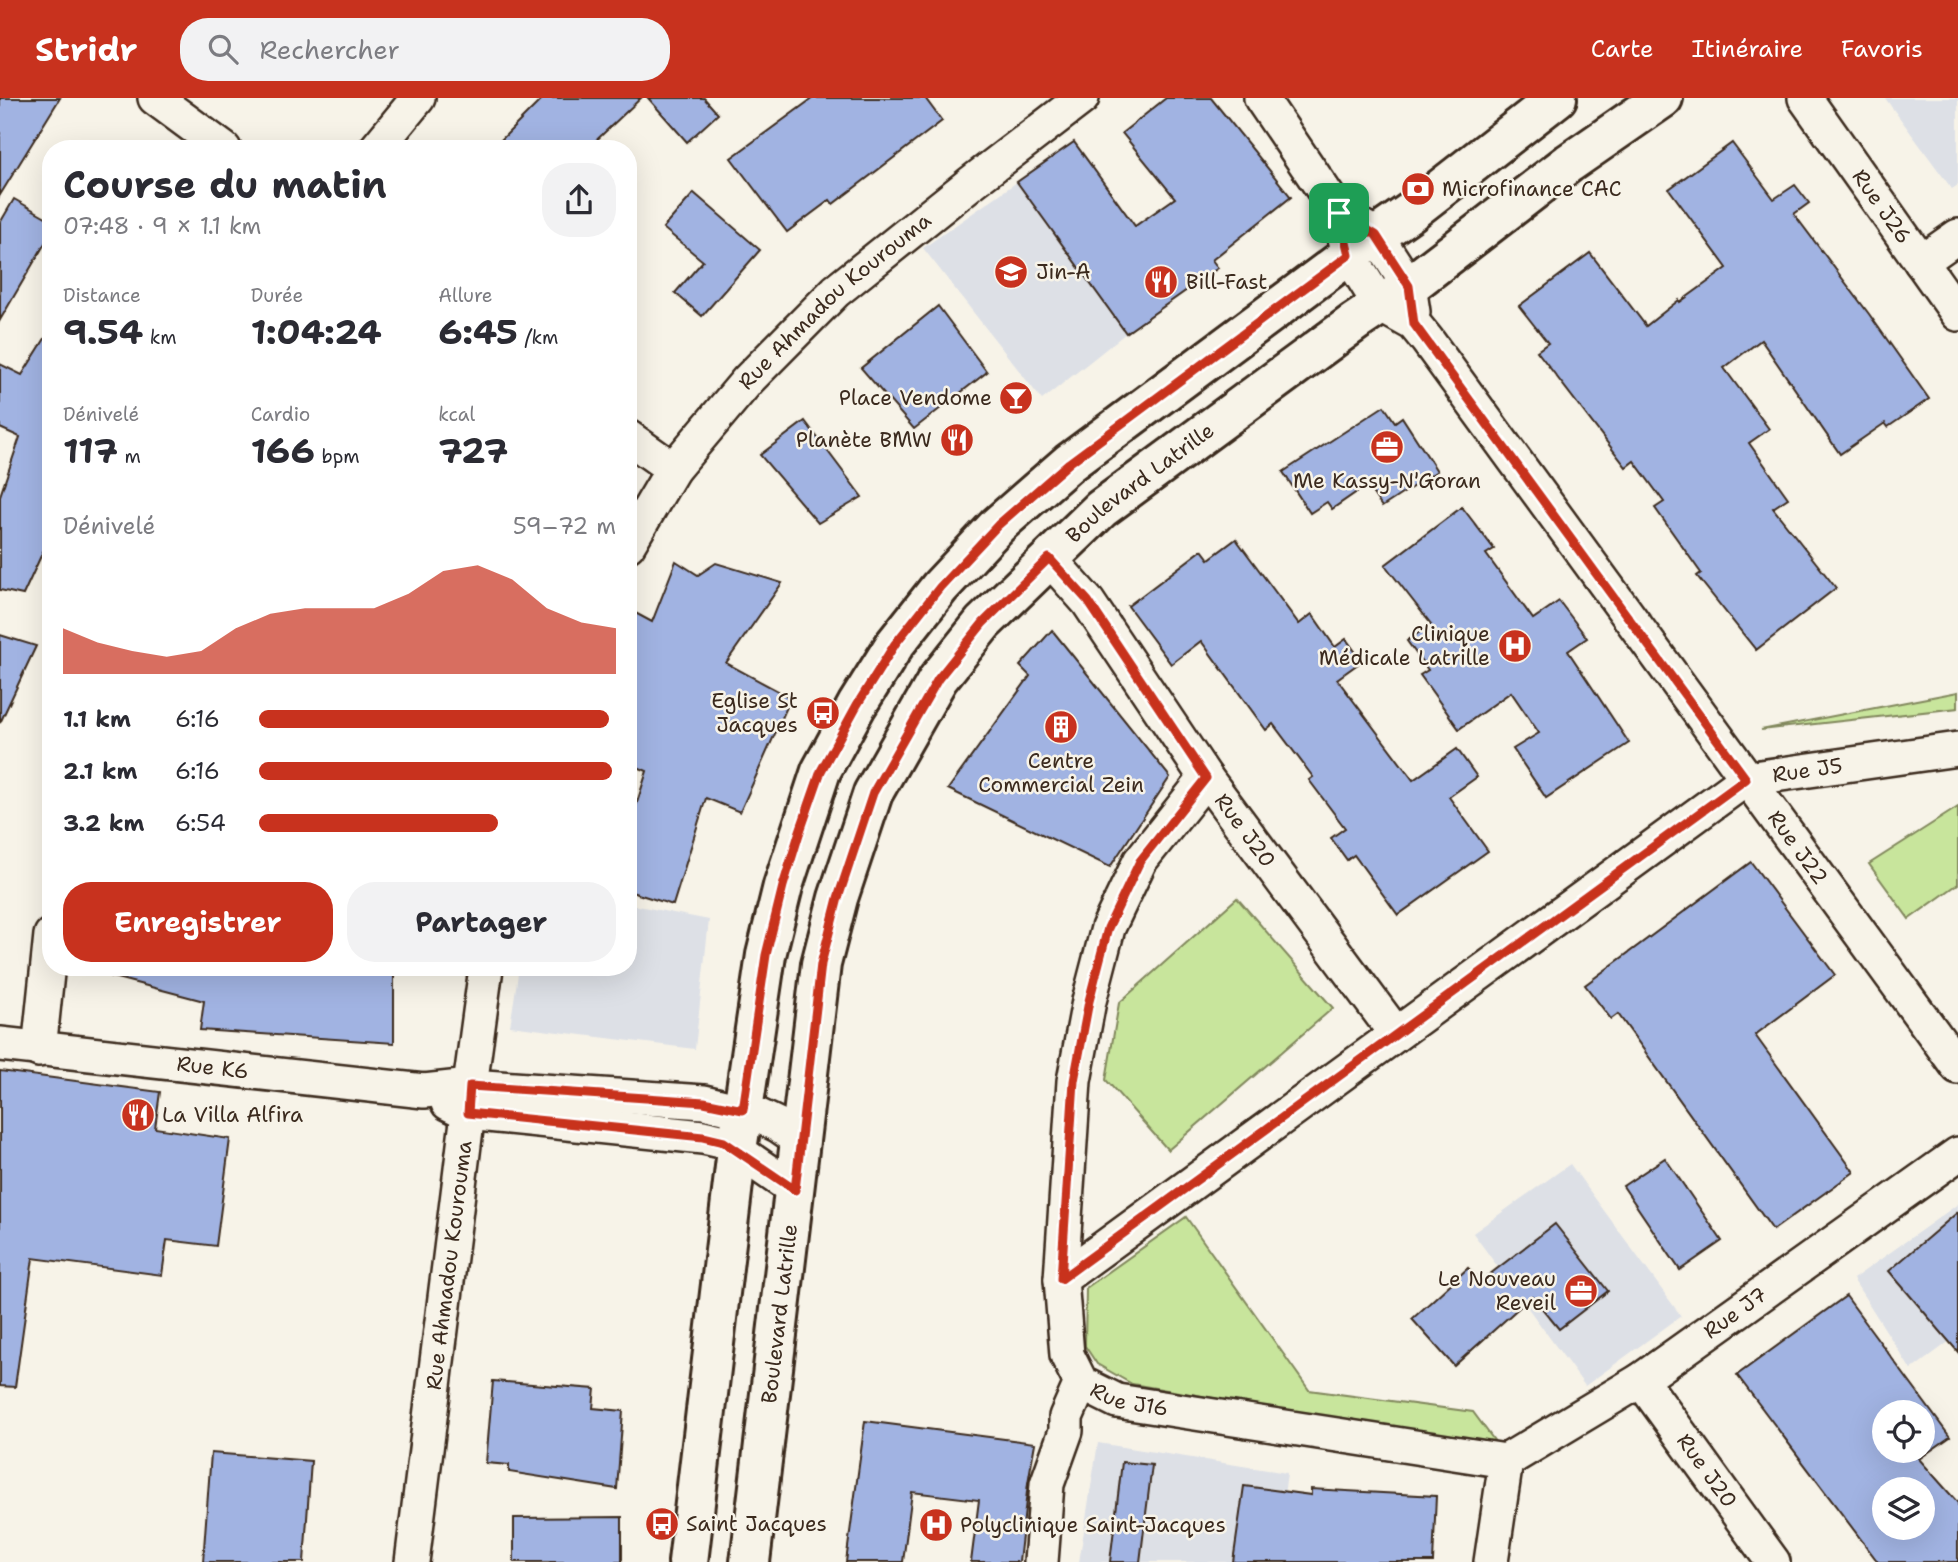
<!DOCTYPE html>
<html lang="fr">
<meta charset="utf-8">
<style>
body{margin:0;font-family:"Shantell Sans",sans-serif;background:#f2f2f3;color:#2b2b33;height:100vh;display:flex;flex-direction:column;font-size:26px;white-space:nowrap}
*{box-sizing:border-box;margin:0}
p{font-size:23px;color:#7c7c81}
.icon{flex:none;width:38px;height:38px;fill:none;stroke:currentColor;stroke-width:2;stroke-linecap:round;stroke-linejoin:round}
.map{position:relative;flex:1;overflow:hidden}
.details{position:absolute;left:42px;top:42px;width:595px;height:836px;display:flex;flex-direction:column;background:#fff;border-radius:28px;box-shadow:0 7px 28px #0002}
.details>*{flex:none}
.fabs{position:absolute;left:1872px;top:1302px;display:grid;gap:14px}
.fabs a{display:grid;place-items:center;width:63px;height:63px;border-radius:50%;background:#fff;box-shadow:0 7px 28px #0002;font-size:35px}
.pin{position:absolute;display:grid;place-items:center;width:60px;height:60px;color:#fff;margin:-30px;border-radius:14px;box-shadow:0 4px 10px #0006}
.round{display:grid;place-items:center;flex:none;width:74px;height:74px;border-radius:28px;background:#f2f2f3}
.head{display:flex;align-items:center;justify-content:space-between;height:119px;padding:0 21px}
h1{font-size:38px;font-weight:700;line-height:52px}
.stats{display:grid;grid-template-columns:repeat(3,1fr);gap:10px;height:119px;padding:7px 21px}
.stats div{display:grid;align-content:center}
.stats b{font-size:35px;font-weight:700}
.stats small{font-size:19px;font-weight:400}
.stats p{font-size:19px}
.chart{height:196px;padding:14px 21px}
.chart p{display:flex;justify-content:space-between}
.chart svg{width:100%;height:126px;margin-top:7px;fill:#c8321e;opacity:.7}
.cta{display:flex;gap:14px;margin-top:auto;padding:14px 21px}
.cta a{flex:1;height:80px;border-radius:28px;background:#c8321e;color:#fff;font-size:28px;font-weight:700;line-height:80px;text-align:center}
.cta a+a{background:#f2f2f3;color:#2b2b33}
ul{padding:0 21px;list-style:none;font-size:23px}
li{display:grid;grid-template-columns:112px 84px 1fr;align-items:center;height:52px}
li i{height:18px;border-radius:9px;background:#c8321e}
header{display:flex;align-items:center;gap:42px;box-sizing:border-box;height:98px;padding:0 35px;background:#c8321e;color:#fff}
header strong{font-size:33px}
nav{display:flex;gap:38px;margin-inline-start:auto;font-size:24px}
.search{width:490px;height:63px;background:#f2f2f3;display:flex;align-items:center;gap:18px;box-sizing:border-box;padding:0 24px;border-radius:28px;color:#7c7c81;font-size:26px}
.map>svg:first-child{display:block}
.built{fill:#dde0e6}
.green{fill:#c8e59c;stroke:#82885d;stroke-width:2}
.building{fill:#a1b3e2;stroke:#3b2a1e;stroke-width:2;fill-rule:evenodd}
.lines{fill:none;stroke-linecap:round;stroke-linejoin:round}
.minor-casing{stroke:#3b2a1e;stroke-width:38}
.major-casing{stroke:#3b2a1e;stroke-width:44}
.minor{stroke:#f7f3e8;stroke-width:33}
.major{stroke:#f7f3e8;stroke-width:38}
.route-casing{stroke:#fff;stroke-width:14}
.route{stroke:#c8321e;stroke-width:9}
.labels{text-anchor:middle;stroke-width:5;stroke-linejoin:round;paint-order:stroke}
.poi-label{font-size:21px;fill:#3b2a1e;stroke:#f7f3e8;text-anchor:start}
.street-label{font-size:21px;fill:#3b2a1e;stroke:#f7f3e8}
</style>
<header>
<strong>Stridr</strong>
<div class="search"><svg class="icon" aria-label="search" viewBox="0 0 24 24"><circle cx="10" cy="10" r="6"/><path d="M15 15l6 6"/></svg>Rechercher</div>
<nav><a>Carte</a><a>Itinéraire</a><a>Favoris</a></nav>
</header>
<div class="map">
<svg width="1958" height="1464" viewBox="0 0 1958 1464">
<rect width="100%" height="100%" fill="#f7f3e8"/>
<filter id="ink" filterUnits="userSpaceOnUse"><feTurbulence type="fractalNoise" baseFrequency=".0143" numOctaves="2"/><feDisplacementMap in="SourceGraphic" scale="14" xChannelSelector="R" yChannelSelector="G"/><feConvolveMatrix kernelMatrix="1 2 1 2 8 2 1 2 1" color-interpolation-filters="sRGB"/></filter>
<g filter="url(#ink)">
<!-- built -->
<g class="built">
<path d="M1885,0H1958V87L1952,91Z"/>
<path d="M1017,84L1126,235L1042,302L923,150Z"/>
<path d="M628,806L709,822L695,951L510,928L519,870H628Z"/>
<path d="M1570,1066L1681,1218L1585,1288L1473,1135Z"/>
<path d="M1958,1106V1237L1911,1272L1853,1181Z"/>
<path d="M1098,1345L1287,1375L1275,1464H1079Z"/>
</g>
<!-- green -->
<g class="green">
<path d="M1958,594V610L1761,632Z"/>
<path d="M1958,709V786L1909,821L1869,766Z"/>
<path d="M1237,800L1333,910L1168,1052L1106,982L1119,905Z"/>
<path d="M1186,1119L1309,1292L1473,1314L1499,1349L1132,1286L1097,1266L1085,1248L1086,1190Z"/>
</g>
<!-- building -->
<g class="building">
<path d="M0,0H60L0,97Z"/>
<path d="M543,0H641L587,51H492Z"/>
<path d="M648,0H704L718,16L687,44Z"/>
<path d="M813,0H925L942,23L833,106L830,102L787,134L731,60Z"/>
<path d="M1166,0H1211L1291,99L1212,162L1218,170L1126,235L1017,84L1074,44L1135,128L1175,100L1122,35Z"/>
<path d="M1732,45L1774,101L1795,87L1809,105L1794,116L1869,216L1929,301L1888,329L1885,325L1840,356L1761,242L1724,270L1769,331L1749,345L1788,400L1773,410L1836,490L1756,552L1697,478L1701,475L1655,410L1664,404L1634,363L1626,369L1537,253L1548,245L1519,208L1590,155L1646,228L1679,202L1680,204L1727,170L1669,91Z"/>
<path d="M694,95L760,152L702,218L675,195L703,163L663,130Z"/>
<path d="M14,101L51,122V135L0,222V125Z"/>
<path d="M938,208L987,274L914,331L861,270Z"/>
<path d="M51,231V436L23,497L0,492V398L20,339L0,330V266L22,277Z"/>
<path d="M1384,308L1395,324L1402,319L1437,373L1382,409L1367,387L1332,411L1327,404L1310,415L1283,374Z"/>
<path d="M805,323L862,399L818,425L760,357Z"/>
<path d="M1462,409L1494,451L1486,456L1533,521L1559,503L1587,540L1568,553L1629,645L1546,700L1513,651L1539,635L1511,594L1459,631L1420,577L1428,572L1407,543L1431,526L1385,467Z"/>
<path d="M1236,441L1299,526L1312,516L1335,549L1346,541L1362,563L1337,581L1413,682L1457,651L1477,679L1449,699L1488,753L1398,817L1354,757L1347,762L1331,740L1345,730L1309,682L1313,679L1273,626L1266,632L1201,543L1171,566L1128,508L1202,452L1209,461Z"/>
<path d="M676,463L698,477L716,465L782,485L726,565L791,600L740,714L706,700L673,807L628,793V733L647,673L628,665V511L652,524Z"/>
<path d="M1052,532L1170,679L1110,769L948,691L1030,578L1020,568Z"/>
<path d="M0,537L36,548L0,625Z"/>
<path d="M1751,764L1835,877L1755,937L1854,1074L1773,1132L1618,916L1611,921L1585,887Z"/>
<path d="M110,870H394V945L200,932L204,903L109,878Z"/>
<path d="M0,973L160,994L155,1030L230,1041L216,1148L167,1142L162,1177L33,1160L15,1289L0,1288Z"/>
<path d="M1665,1060L1722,1143L1680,1172L1623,1088Z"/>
<path d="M1958,1114V1254L1889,1173Z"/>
<path d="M1555,1126L1608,1193L1559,1231L1532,1198L1454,1268L1412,1221L1468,1170L1481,1183Z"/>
<path d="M1846,1198L1950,1339L1919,1361L1958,1405V1464H1878L1737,1277ZM1885,1314H1923V1353H1885ZM1885,1391H1923V1430H1885Z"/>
<path d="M493,1283L595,1291L593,1310L623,1313L617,1391L509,1374V1367L486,1365Z"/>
<path d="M865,1323L1035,1345L1028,1385L1019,1464H971L979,1402L912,1394L903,1464H846Z"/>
<path d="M211,1355L311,1363L304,1464H203Z"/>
<path d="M1122,1364L1152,1367L1140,1464H1110Z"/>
<path d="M1244,1388L1311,1397V1391L1436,1398L1433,1464H1233Z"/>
<path d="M622,1419V1464H514V1420Z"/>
</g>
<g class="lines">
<!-- minor casing -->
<g class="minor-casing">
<g id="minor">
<path d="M155,0L224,51"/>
<path id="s1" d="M1261,0L1339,115L1349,157L1380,207L1414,226L1427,242L1958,969"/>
<path id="s2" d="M1805,0L1958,216"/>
<path d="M376,51L418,0"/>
<path d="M1356,125L1376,137L1409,188L1413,214"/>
<path d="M1921,164L1958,138"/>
<path d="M628,339L673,371"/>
<path id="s3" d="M628,447L673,371L748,282L836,193L971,85L1082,0"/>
<path id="s4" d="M1049,460L1088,504L1206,680L1396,936"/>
<path id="s5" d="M1206,680L1140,763L1108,830L1089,903L1074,983L1061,1181L1067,1257L1081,1285L1117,1303L1506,1363"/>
<path id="s6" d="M0,946L424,993L470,988L704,1004L757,1017L778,1027L801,1043"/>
<path d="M39,952L51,837"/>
<path d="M448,1005L468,1015L703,1039L725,1044L795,1092"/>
<path id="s7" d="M1061,1181L1746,681L1958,651"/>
<path id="s8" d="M1641,1282L1773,1464"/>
<path id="s9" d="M1506,1363L1641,1282L1958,1056"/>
<path id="s10" d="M412,1464L468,1015L470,988L486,870"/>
<path d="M1041,1464L1047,1386L1066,1333V1319L1081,1285"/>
<path d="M1491,1464L1506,1363"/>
</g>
</g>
<!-- major casing -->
<g class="major-casing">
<g id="major">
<path d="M688,1464L737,1052L766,857L783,788L821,673L857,607L895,546L940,489L998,427L1069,365L1349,157L1412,113L1557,0"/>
<path id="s11" d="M750,1464L821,866L838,800L873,695L938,581L983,525L1101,411L1355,224L1409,188L1569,65L1663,0"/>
</g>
</g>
<!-- minor -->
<use href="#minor" class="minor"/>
<!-- major -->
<use href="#major" class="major"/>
</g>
</g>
<g class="lines" filter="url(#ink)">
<!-- route casing -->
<g class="route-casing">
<path id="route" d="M1339,115L1376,137L1409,188L1414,226L1746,681L1061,1181L1074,983L1089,903L1108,830L1140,763L1206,680L1088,503L1049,460L983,525L938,581L873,695L838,800L821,866L795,1092L724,1044L703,1039L468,1015L470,988L704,1004L743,1012L766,857L783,788L799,736L821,673L857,607L895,546L940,489L998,427L1069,365L1349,157Z"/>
</g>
<!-- route -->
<use href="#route" class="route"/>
</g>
<!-- icons -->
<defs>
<g id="bank-disc" transform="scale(1.75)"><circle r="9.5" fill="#c8321e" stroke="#f7f3e8"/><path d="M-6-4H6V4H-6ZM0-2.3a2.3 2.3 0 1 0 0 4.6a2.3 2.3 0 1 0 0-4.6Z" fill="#fff"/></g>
<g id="school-disc" transform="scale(1.75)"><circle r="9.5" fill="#c8321e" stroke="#f7f3e8"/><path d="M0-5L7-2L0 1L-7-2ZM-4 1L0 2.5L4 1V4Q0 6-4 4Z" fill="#fff"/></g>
<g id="restaurant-disc" transform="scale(1.75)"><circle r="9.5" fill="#c8321e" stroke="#f7f3e8"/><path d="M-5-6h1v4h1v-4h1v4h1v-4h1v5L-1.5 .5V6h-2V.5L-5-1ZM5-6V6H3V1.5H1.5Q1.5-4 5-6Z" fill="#fff"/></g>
<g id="bar-disc" transform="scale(1.75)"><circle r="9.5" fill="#c8321e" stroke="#f7f3e8"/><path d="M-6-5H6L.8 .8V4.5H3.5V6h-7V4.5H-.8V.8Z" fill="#fff"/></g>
<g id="office-disc" transform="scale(1.75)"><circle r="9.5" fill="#c8321e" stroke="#f7f3e8"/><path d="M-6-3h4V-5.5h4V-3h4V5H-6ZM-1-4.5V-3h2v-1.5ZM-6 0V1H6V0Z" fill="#fff"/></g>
<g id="hospital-disc" transform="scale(1.75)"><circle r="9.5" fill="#c8321e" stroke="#f7f3e8"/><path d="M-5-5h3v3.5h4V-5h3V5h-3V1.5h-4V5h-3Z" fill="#fff"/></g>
<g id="bus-disc" transform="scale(1.75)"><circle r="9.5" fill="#c8321e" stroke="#f7f3e8"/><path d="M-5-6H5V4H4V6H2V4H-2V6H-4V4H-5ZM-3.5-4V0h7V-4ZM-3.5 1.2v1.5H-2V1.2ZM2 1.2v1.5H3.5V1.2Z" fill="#fff"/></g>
<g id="building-disc" transform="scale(1.75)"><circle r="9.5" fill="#c8321e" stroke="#f7f3e8"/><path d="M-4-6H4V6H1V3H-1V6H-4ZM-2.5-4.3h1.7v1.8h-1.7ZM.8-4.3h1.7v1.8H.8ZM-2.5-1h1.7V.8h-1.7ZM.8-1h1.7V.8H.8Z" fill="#fff"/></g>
</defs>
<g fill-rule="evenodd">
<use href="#bank-disc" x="1418" y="91"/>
<use href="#school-disc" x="1011" y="174"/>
<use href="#restaurant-disc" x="1161" y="184"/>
<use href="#bar-disc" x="1016" y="300"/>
<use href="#restaurant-disc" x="957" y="342"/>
<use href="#office-disc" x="1387" y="349"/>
<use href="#hospital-disc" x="1515" y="548"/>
<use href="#bus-disc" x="823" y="615"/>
<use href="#building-disc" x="1061" y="629"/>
<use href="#restaurant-disc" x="138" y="1017"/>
<use href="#office-disc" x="1581" y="1193"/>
<use href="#bus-disc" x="662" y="1426"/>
<use href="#hospital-disc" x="936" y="1427"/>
</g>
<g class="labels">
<!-- poi labels -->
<g class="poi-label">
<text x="1442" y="98">Microfinance CAC</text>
<text x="1036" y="181">Jin-A</text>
<text x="1186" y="191">Bill-Fast</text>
<text x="992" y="307" text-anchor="end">Place Vendome</text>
<text x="932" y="349" text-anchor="end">Planète BMW</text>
<text x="1387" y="390" text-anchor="middle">Me Kassy-N'Goran</text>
<text x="1490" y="543" text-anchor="end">Clinique<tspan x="1490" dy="24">Médicale Latrille</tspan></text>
<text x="798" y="610" text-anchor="end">Eglise St<tspan x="798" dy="24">Jacques</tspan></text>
<text x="1061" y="670" text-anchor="middle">Centre<tspan x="1061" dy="24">Commercial Zein</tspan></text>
<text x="162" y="1024">La Villa Alfira</text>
<text x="1556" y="1188" text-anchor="end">Le Nouveau<tspan x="1556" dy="24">Reveil</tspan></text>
<text x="686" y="1433">Saint Jacques</text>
<text x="960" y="1434">Polyclinique Saint-Jacques</text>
</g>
<!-- street labels -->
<g class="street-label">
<text dy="7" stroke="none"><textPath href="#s2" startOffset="133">Rue J26</textPath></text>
<text dy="7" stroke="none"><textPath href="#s3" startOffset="322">Rue Ahmadou Kourouma</textPath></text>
<text dy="7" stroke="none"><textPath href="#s11" startOffset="1195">Boulevard Latrille</textPath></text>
<text dy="7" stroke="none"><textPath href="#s7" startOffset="910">Rue J5</textPath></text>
<text dy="7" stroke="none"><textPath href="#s4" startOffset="336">Rue J20</textPath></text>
<text dy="7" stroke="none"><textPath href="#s1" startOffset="929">Rue J22</textPath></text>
<text dy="7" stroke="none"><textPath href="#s6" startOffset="214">Rue K6</textPath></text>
<text dy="7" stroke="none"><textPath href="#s10" startOffset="299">Rue Ahmadou Kourouma</textPath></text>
<text dy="7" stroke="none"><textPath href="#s9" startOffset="273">Rue J7</textPath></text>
<text dy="7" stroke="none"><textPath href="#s11" startOffset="250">Boulevard Latrille</textPath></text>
<text dy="7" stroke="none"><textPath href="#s5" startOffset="695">Rue J16</textPath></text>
<text dy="7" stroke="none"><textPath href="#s8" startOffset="112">Rue J20</textPath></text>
</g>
</g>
</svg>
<div class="fabs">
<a><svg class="icon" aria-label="locate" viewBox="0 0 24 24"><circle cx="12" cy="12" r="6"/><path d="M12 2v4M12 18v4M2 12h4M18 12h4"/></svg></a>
<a><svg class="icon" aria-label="layers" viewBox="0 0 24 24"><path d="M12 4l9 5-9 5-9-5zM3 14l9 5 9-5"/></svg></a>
</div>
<div class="pin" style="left:1339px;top:115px;background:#1e9e55"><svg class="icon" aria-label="arrive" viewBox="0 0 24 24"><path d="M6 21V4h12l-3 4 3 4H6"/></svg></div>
<section class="details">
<div class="head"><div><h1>Course du matin</h1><p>07:48 · 9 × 1.1 km</p></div><a class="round"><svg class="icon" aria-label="share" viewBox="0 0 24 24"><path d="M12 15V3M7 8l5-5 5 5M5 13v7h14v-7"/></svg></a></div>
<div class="stats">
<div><p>Distance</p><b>9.54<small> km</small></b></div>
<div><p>Durée</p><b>1:04:24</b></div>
<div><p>Allure</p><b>6:45<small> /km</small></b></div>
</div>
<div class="stats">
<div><p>Dénivelé</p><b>117<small> m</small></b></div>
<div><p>Cardio</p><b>166<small> bpm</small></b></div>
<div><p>kcal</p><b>727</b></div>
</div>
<div class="chart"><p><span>Dénivelé</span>59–72 m</p>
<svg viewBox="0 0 160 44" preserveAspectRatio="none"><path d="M0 44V28L10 33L20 36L30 38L40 36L50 28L60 23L70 21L80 21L90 21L100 16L110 8L120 6L130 11L140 21L150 26L160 28V44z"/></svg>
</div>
<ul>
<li><b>1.1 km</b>6:16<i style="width:98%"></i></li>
<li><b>2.1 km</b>6:16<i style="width:99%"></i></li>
<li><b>3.2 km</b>6:54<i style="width:67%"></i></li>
</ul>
<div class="cta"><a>Enregistrer</a><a>Partager</a></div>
</section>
</div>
